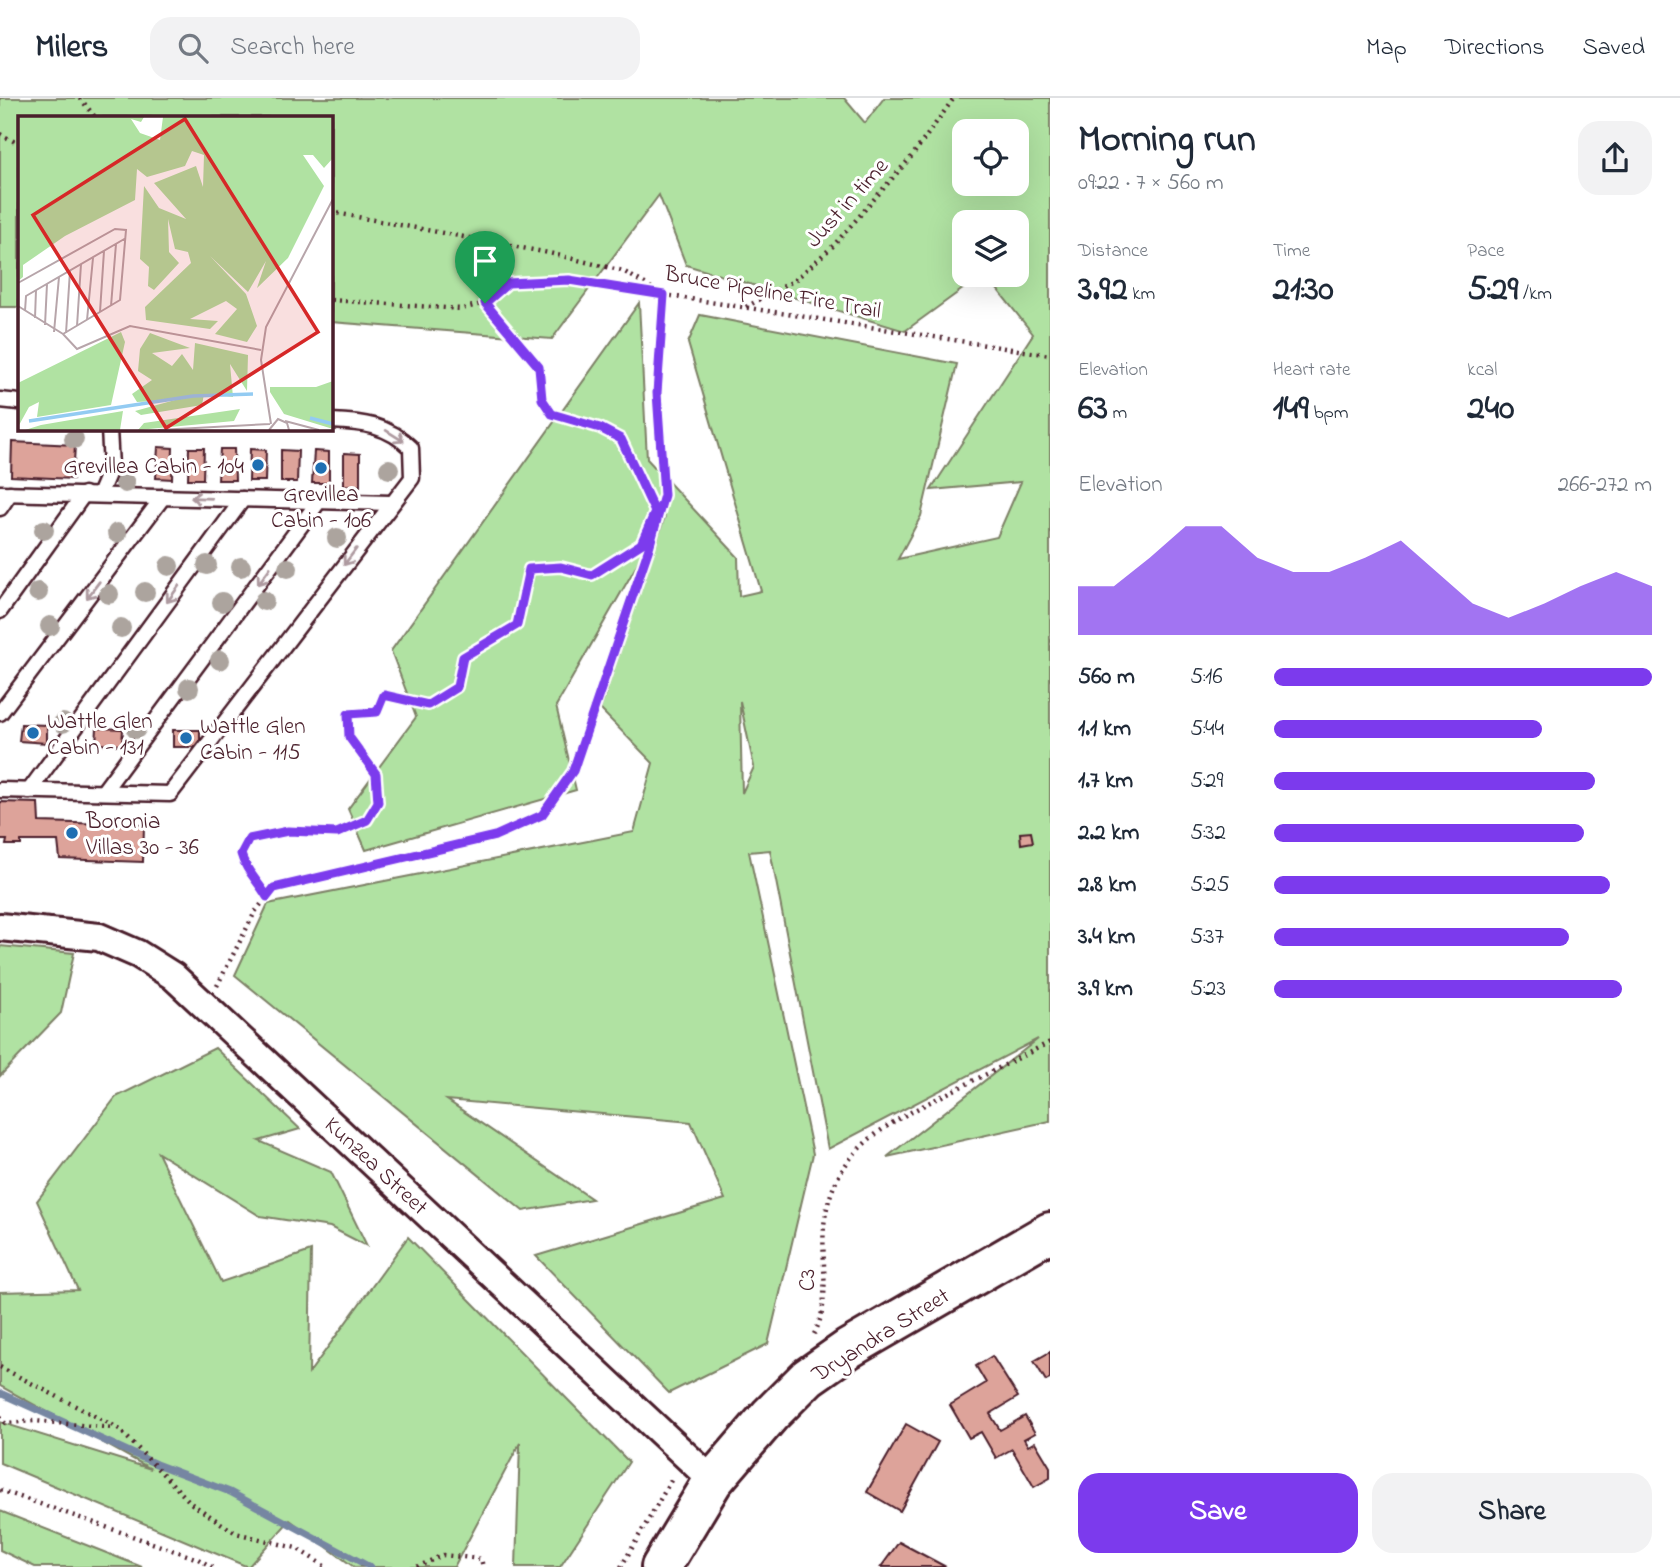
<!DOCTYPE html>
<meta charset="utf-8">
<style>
body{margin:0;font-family:"Indie Flower",sans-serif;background:#f2f2f3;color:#1f2937;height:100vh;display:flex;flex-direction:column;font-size:26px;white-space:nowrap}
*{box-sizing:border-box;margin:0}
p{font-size:23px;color:#747a83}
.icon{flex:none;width:38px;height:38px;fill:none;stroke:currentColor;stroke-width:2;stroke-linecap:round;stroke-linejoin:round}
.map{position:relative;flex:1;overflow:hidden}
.panel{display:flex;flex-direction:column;background:#fff;width:630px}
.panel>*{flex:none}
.buttons{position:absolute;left:952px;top:21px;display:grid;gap:14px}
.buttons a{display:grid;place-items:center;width:77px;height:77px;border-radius:14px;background:#fff;box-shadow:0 7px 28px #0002;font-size:35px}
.pin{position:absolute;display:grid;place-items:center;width:60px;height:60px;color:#fff;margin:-72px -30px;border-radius:50% 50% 50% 0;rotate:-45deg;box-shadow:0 0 7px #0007}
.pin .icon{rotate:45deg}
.round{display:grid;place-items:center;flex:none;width:74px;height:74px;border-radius:21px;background:#f2f2f3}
.head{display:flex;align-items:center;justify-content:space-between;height:119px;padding:0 28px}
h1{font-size:38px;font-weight:700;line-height:52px}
.figures{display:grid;grid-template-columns:repeat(3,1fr);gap:10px;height:119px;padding:7px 28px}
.figures div{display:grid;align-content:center}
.figures b{font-size:35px;font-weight:700}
.figures small{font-size:19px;font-weight:400}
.figures p{font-size:19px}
.chart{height:196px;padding:14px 28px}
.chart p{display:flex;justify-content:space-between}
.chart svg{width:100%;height:126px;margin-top:7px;fill:#7c3aed;opacity:.7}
.action{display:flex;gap:14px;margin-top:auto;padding:14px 28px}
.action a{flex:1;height:80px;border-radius:21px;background:#7c3aed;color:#fff;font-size:28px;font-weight:700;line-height:80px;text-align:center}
.action a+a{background:#f2f2f3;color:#1f2937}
ul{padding:0 28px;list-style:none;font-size:23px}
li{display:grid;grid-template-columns:112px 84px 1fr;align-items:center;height:52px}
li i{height:18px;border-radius:9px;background:#7c3aed}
header{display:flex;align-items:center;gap:42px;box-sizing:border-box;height:98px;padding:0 35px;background:#fff;border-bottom:2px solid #e0e1e3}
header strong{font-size:33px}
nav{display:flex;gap:38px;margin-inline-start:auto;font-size:24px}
.search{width:490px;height:63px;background:#f2f2f3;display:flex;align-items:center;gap:18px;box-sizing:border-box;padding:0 24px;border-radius:21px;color:#747a83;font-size:26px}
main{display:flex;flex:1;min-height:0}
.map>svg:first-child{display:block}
.green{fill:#b0e2a2;stroke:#7d8066;stroke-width:2;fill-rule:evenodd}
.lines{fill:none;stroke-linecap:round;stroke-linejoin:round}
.stream{stroke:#7686a2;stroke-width:7}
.building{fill:#dda39a;stroke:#4a1f2b;stroke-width:2}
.lane-casing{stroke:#4a1f2b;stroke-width:19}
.street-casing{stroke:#4a1f2b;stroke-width:32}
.secondary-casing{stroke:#4a1f2b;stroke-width:44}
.path{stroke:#4a1f2b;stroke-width:4.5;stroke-dasharray:2 5;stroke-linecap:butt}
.lane{stroke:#fff;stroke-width:14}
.street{stroke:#fff;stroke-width:26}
.secondary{stroke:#fff;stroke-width:38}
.tree{fill:#aca49e}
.oneway{stroke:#ae9aa0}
.route-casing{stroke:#fff;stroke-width:14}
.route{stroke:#7c3aed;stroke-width:9}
.poi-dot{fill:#1f6fb2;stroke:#fff;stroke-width:2.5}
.labels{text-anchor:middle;stroke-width:6;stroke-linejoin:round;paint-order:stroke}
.street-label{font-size:23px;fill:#4a1f2b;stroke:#fff}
.poi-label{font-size:23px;fill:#4a1f2b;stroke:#fff;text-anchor:start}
.inset-river{fill:none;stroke:#93cbf2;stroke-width:3.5}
.inset-road{fill:none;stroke:#b7a5aa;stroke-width:2}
.view{fill:#d62828;fill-opacity:0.15;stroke:#d62828;stroke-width:3.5}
.inset-edge{fill:none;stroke:#4a1f2b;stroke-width:3.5}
</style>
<header>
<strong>Milers</strong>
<div class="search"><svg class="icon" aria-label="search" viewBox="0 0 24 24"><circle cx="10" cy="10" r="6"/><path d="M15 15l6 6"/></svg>Search here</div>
<nav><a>Map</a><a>Directions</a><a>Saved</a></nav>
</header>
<main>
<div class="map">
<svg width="1050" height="1469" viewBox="0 0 1050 1469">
<rect width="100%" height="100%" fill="#fff"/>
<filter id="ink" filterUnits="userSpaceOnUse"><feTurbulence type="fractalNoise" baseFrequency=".0143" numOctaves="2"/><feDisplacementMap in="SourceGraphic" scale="14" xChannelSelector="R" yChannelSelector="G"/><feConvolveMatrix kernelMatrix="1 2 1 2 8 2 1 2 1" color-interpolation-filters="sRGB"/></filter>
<g filter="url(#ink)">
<!-- green -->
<g class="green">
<path d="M0,0H844L865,25L884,0H1050V1023L887,1059L1038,941L828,1051L770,752L749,754L813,1056L768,1246L669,1295L536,1158L725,1101L691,1024L447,1002L592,1101L523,1113L235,877L268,806L634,734L653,665L600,611L665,418L556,608L576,692L366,752L348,711L416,619L391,553L639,205L647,361L738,459L739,498L761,493L688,245L700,217L957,266L921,418L898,461L997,439L1021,384L931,392L1033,236L986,177H1017V124H964V177H982L905,233L686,167L659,97L552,241L331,224V19H19V209H0ZM964,33H1017V86H964ZM740,603L754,669L742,695L740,604Z"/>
<path d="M0,848L74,855L61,915L0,978Z"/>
<path d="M215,950L300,1031L259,1043L331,1074L367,1148L330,1129L260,1118L158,1055L221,1184L311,1153L309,1275L408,1139L629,1364L560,1469H516L520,1345L454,1469H354L290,1422L248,1469L0,1365V1324L151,1371L0,1288V1194L78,1192L37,1103L116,999Z"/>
<path d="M0,1413L142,1469H35L0,1452Z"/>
</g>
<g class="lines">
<!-- stream -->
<path class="stream" d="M0,1295L156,1366L230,1394L370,1469"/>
</g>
<!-- building -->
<g class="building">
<path d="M12,344L75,347L73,381L11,378Z"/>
<path d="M158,349L173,350L172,381L156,380Z"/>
<path d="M189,350H204L203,381H188Z"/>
<path d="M220,351H234L235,382H218Z"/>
<path d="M250,351L266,352L265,383H249Z"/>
<path d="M281,352L298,353L297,384H281Z"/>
<path d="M314,353L329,354V385H312Z"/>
<path d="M344,355L360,356V388L344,387Z"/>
<path d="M21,626L47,627V645L19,643Z"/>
<path d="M97,630L123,631L122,647L96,646Z"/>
<rect x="173" y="632" width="27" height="17"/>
<path d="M0,704L38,705L39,724L144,727L143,764L60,761L58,743H21V747H6L7,742H0Z"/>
<path d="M1031,734L1033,744L1021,746L1020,735Z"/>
<path d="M1050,1254V1281L1046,1283L1034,1263Z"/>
<path d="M992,1258L1018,1299L990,1316L1000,1332L1025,1318L1035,1335L1024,1341L1028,1348L1035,1344L1050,1369V1380L1034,1389L1012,1351L996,1360L981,1334L969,1340L950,1307L986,1285L976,1268Z"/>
<path d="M906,1326L938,1344L900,1413L867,1394Z"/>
<path d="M899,1444L946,1469H881Z"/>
</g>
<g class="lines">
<!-- lane casing -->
<g class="lane-casing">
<g id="lane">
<path d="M0,302L19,304"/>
<path d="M0,395L391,405"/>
<path d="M99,397L111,369L109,331"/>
<path d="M0,410L10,395"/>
<path d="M0,513L84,396"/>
<path d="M0,615L163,399"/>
<path d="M0,692L170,696L412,380L411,350C388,327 362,324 331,323"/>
<path d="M29,693L243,401"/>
<path d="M103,694L319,403"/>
</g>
</g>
<!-- street casing -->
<g class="street-casing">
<path id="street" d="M0,829L99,839L138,856L173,878L713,1383"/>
</g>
<!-- secondary casing -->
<g class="secondary-casing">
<path id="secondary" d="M661,1469L713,1383L770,1317L808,1279L848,1251L1050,1134"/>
</g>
<!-- path -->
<g class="path">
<path d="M80,0L95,19"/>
<path d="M0,36L19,46"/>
<path d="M331,114L549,155L623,173L660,195"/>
<path d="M331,202L461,211L486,205L508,185L569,182L1050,257"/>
<path d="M746,209L795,182L833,148L912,58L954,0"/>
<path d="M267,799C259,784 245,772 241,756L249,741L288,733L337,735L367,722L378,704L376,675L349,639L348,616L377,614L384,597L428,607L457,589L463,559L517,527L529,471L561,469L592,477L641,446L655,414L621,341L600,329L552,316L542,301L539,269L486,205"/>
<path d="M217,888L255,814L274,790L495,738L542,717L573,673L649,450L665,397L657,295L664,197"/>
<path d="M814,1236C833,1202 819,1157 825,1120C837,1047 891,1024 950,994C983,978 1017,961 1050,944"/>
<path d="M0,1269L118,1330L192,1406L236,1435L296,1450L326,1469"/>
<path d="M0,1318L5,1325L34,1323L114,1330"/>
<path d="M0,1392L198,1461L212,1469"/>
<path d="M417,1469L443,1457L481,1461L483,1469"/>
<path d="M621,1469L673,1379"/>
</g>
<!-- lane -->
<use href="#lane" class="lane"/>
<!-- street -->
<use href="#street" class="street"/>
<!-- secondary -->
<use href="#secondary" class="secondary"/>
</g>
<!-- trees -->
<g class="tree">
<circle cx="74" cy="341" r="10"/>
<circle cx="389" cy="371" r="10"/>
<circle cx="125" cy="385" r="10"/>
<circle cx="44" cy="432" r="10"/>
<circle cx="117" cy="435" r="10"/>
<circle cx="337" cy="440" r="10"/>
<circle cx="207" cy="467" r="10"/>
<circle cx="169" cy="468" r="10"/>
<circle cx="241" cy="469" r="10"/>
<circle cx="288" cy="470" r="10"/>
<circle cx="38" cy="494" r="10"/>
<circle cx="145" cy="494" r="10"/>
<circle cx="109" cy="496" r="10"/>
<circle cx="264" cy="503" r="10"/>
<circle cx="222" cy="504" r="10"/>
<circle cx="50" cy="528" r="10"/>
<circle cx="121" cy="530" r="10"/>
<circle cx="220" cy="562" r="10"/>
<circle cx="189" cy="590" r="10"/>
<circle cx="63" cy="625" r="10"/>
<circle cx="136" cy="631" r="10"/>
</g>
<!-- one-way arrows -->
<defs><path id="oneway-shaft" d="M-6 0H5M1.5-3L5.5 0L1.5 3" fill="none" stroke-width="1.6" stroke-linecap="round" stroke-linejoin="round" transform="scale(1.75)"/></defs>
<g class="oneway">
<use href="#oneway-shaft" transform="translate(395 338) rotate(32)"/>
<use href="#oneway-shaft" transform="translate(201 400) rotate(-178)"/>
<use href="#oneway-shaft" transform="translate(350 459) rotate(127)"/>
<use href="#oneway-shaft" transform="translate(264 478) rotate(126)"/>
<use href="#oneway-shaft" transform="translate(93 492) rotate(127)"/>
<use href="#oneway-shaft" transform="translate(173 496) rotate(126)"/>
</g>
</g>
<g class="lines" filter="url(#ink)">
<!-- route casing -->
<g class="route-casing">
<path id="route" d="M569,182L664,197L657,295L664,397L649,450L573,673L542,717L495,738L274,790L267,799C259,784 245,772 241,756L249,741L288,733L337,735L367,722L378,704L376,676L349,639L348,616L377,614L384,597L428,607L457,589L463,559L517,527L529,471L561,469L592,477L641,446L655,414L621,341L600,330L552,316L542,301L539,269L485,205L508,185Z"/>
</g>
<!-- route -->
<use href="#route" class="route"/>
</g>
<!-- markers -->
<g class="poi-dot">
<circle cx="258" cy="367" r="7"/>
<circle cx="321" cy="370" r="7"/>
<circle cx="33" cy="635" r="7"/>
<circle cx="186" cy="640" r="7"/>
<circle cx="72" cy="735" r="7"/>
</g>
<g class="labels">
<!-- street labels -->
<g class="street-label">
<text transform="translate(846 104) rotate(-48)" y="8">Just in time</text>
<text transform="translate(773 193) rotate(10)" y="8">Bruce Pipeline Fire Trail</text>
<text transform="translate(377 1067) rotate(43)" y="8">Kunzea Street</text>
<text transform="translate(806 1182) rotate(-89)" y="8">C3</text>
<text transform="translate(880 1236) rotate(-32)" y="8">Dryandra Street</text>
</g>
<!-- poi labels -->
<g class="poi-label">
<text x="244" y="375" text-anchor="end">Grevillea Cabin - 104</text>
<text x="321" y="403" text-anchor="middle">Grevillea<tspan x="321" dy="26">Cabin - 106</tspan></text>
<text x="47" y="630">Wattle Glen<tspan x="47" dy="26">Cabin - 131</tspan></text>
<text x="200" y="635">Wattle Glen<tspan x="200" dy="26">Cabin - 115</tspan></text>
<text x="86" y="730">Boronia<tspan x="86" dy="26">Villas 30 - 36</tspan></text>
</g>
</g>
<!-- overview -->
<g transform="translate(18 18)">
<rect width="315" height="315" fill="#fff"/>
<path d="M0,1H126L123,6L113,3L122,17L142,24L145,1H315V42L306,52L295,39H285L306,70L270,142L239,172L248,145L230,176L192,140L228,178L239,210L229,226L197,218L219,193L208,185L172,203L200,205L192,213L128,204L127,191L173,147L170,136L157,133L150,103L151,136L161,147L136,174L130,170L131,151L122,143L126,70L141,92L168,103L136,67L178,50L185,71L186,39L174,35L167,50L129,61L119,53L117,84L47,120L5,149V161L0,165ZM103,216L107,226L93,289L19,301L21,286L11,291L0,311V267ZM132,217L172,232L134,237L154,250L164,238L175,254L177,227L230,239L229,275L212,248L215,281L186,278L184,289L123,299L117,295L157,284L119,286L114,278L134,264L120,255L122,233ZM315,265V313L266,298L252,276V271H298ZM222,293L216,305L120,314L126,307ZM105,295L102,314H7L23,309Z" fill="#b0e2a2"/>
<path class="inset-river" d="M292,302L315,308M11,305L175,280L235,278"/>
<path class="inset-road" d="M0,167L97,113L108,114L102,184L45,218M0,190L45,218L59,233L112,210L243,234M93,190L98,128M7,195L8,180L108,122M82,196L86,135M17,202L18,174M69,204L75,142M27,209L29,168M59,210L63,148M36,216L41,161M48,217L52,155M267,305L301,314M253,308L243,244L248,211L315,83M140,314L252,308M251,314L260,303L269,307L271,314"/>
<path class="view" d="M167,3L300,216L148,312L15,99Z"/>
<rect width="315" height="315" class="inset-edge"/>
</g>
</svg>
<div class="buttons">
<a><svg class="icon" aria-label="locate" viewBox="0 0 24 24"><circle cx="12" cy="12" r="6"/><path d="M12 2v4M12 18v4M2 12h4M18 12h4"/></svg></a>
<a><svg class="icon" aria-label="layers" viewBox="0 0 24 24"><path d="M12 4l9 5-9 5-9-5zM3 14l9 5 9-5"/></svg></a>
</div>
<div class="pin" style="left:485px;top:205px;background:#1e9e55"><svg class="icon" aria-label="arrive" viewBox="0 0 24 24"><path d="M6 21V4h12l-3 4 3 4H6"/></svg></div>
</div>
<section class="panel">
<div class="head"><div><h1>Morning run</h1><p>09:22 · 7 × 560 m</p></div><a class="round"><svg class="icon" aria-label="share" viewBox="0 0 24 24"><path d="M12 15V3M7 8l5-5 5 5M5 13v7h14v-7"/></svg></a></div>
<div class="figures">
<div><p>Distance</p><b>3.92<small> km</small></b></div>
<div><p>Time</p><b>21:30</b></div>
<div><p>Pace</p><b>5:29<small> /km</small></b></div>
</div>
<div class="figures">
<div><p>Elevation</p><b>63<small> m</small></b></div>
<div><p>Heart rate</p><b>149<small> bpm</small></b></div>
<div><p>kcal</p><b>240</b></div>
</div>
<div class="chart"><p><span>Elevation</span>266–272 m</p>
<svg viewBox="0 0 160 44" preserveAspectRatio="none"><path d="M0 44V27L10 27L20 17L30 6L40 6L50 17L60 22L70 22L80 17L90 11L100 22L110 33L120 38L130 33L140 27L150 22L160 27V44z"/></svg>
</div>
<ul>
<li><b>560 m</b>5:16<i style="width:100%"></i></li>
<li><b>1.1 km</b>5:44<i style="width:71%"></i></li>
<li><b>1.7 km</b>5:29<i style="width:85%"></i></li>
<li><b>2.2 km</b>5:32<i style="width:82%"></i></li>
<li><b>2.8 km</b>5:25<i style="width:89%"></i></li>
<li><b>3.4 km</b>5:37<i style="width:78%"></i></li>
<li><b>3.9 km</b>5:23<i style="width:92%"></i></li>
</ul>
<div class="action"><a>Save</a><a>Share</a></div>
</section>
</main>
